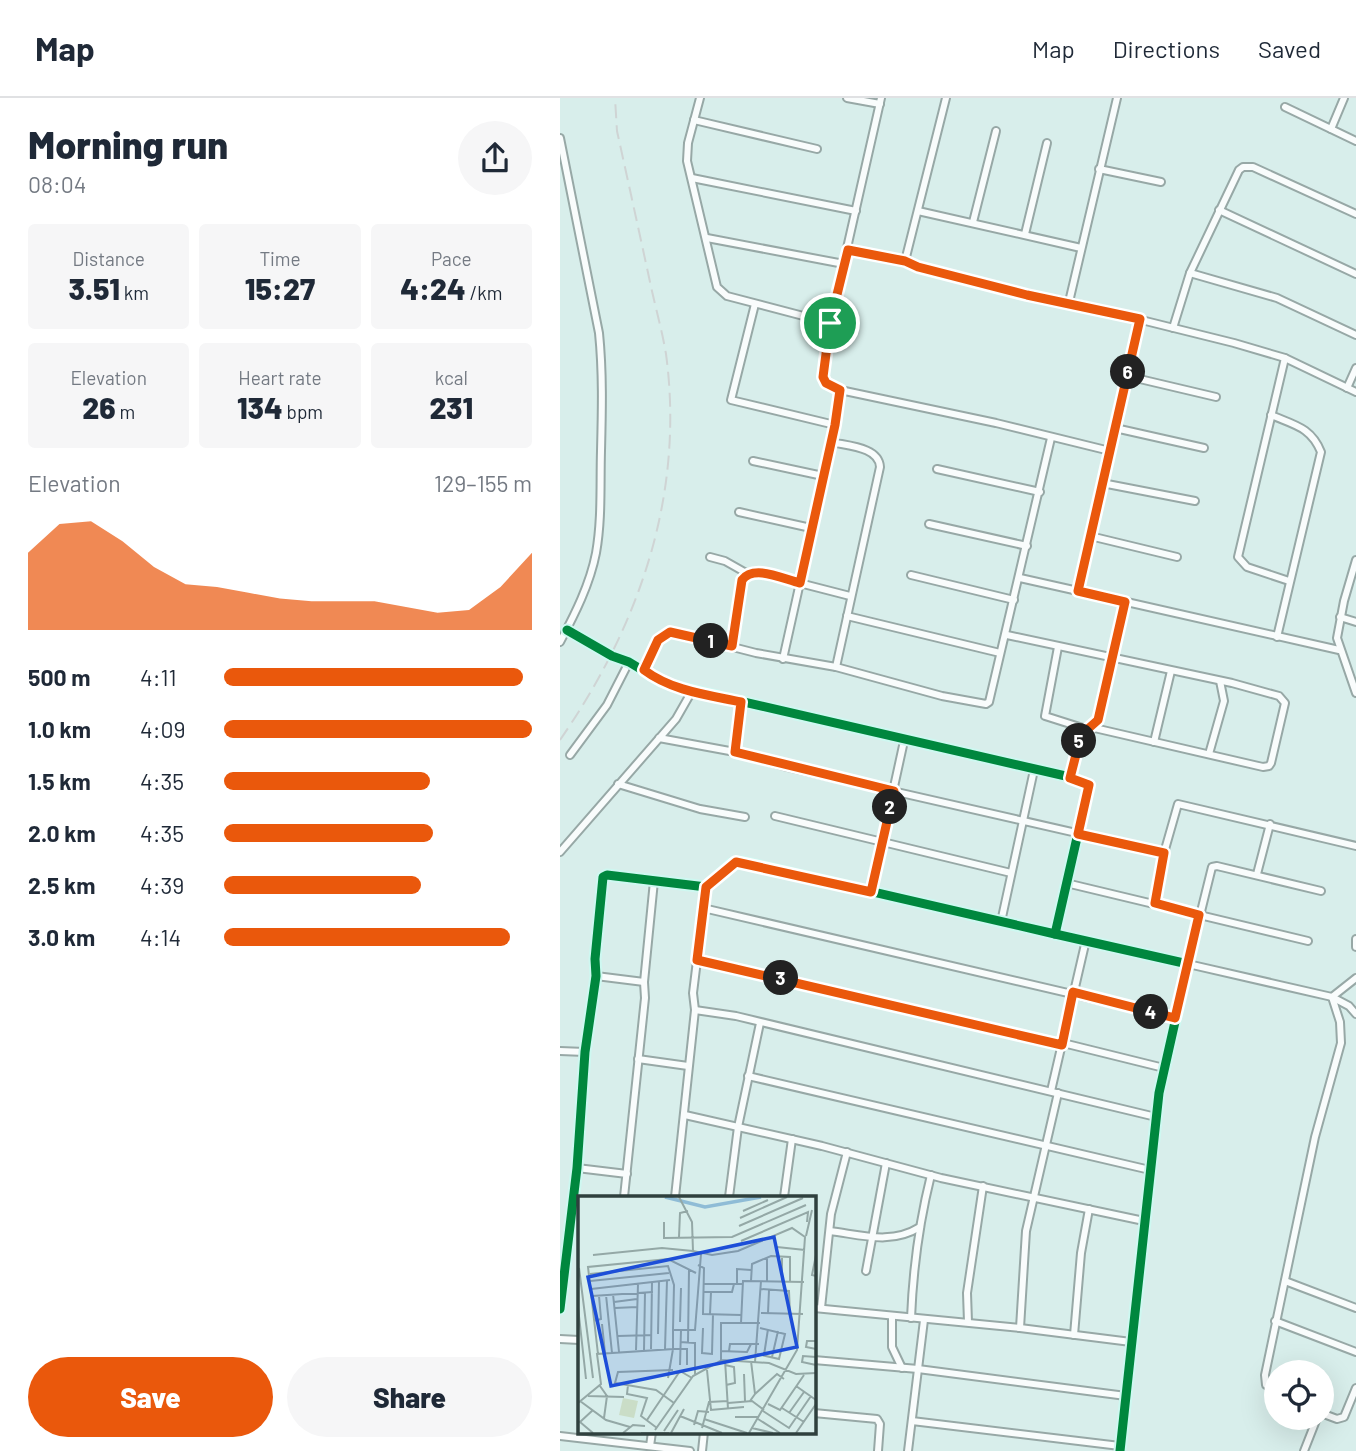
<!DOCTYPE html>
<meta charset="utf-8">
<style>
body{margin:0;font-family:Barlow,sans-serif;background:#f6f6f7;color:#1f2937;height:100vh;display:flex;flex-direction:column;font-size:26px;white-space:nowrap}
*{box-sizing:border-box;margin:0}
p{font-size:23px;color:#747a83}
.icon{flex:none;width:38px;height:38px;fill:none;stroke:currentColor;stroke-width:2;stroke-linecap:round;stroke-linejoin:round}
.map{position:relative;flex:1;overflow:hidden}
.sheet{display:flex;flex-direction:column;background:#fff;width:560px}
.sheet>*{flex:none}
.controls{position:absolute;left:704px;top:1262px;display:grid;gap:14px}
.controls a{display:grid;place-items:center;width:70px;height:70px;border-radius:50%;background:#fff;box-shadow:0 7px 28px #0002;font-size:35px}
.pin{position:absolute;display:grid;place-items:center;width:60px;height:60px;color:#fff;margin:-30px;border:4px solid #fff;border-radius:50%;box-shadow:0 2px 7px #0007}
.km{position:absolute;width:35px;height:35px;margin:-18px;border-radius:50%;background:#222;color:#fff;font-size:19px;line-height:35px;text-align:center}
.round{display:grid;place-items:center;flex:none;width:74px;height:74px;border-radius:37px;background:#f6f6f7}
.head{display:flex;align-items:center;justify-content:space-between;height:119px;padding:0 28px}
h1{font-size:38px;font-weight:800;line-height:52px}
.figures{display:grid;grid-template-columns:repeat(3,1fr);gap:10px;height:119px;padding:7px 28px}
.figures div{display:grid;align-content:center;border-radius:7px;background:#f6f6f7;text-align:center}
.figures b{font-size:30px;font-weight:800}
.figures small{font-size:19px;font-weight:400}
.figures p{font-size:19px}
.chart{height:196px;padding:14px 28px}
.chart p{display:flex;justify-content:space-between}
.chart svg{width:100%;height:126px;margin-top:7px;fill:#ea580c;opacity:.7}
.action{display:flex;gap:14px;margin-top:auto;padding:14px 28px}
.action a{flex:1;height:80px;border-radius:42px;background:#ea580c;color:#fff;font-size:28px;font-weight:800;line-height:80px;text-align:center}
.action a+a{background:#f6f6f7;color:#1f2937}
ul{padding:0 28px;list-style:none;font-size:23px}
li{display:grid;grid-template-columns:112px 84px 1fr;align-items:center;height:52px}
li i{height:18px;border-radius:9px;background:#ea580c}
header{display:flex;align-items:center;gap:42px;box-sizing:border-box;height:98px;padding:0 35px;background:#fff;border-bottom:2px solid #e0e1e3}
header strong{font-size:33px}
nav{display:flex;gap:38px;margin-inline-start:auto;font-size:24px}
main{display:flex;flex:1;min-height:0}
.map>svg:first-child{display:block}
.lines{fill:none;stroke-linecap:round;stroke-linejoin:round}
.minor-casing{stroke:#97a8a6;stroke-width:10}
.minor{stroke:#f9fcfc;stroke-width:6}
.rail{stroke:#cfd4d4;stroke-width:2;stroke-dasharray:14 7;stroke-linecap:butt}
.cycleway-casing{stroke:#cef8f1;stroke-width:13}
.cycleway{stroke:#00873e;stroke-width:9}
.route-casing{stroke:#fff;stroke-width:14}
.route{stroke:#ea580c;stroke-width:9}
.inset-river{fill:none;stroke:#8fbcd6;stroke-width:3.5}
.inset-road{fill:none;stroke:#94a8a6;stroke-width:2}
.view{fill:#1d4ed8;fill-opacity:0.15;stroke:#1d4ed8;stroke-width:3.5}
.inset-edge{fill:none;stroke:#2f403e;stroke-width:3.5}
</style>
<header>
<strong>Map</strong>
<nav><a>Map</a><a>Directions</a><a>Saved</a></nav>
</header>
<main>
<section class="sheet">
<div class="head"><div><h1>Morning run</h1><p>08:04</p></div><a class="round"><svg class="icon" aria-label="share" viewBox="0 0 24 24"><path d="M12 15V3M7 8l5-5 5 5M5 13v7h14v-7"/></svg></a></div>
<div class="figures">
<div><p>Distance</p><b>3.51<small> km</small></b></div>
<div><p>Time</p><b>15:27</b></div>
<div><p>Pace</p><b>4:24<small> /km</small></b></div>
</div>
<div class="figures">
<div><p>Elevation</p><b>26<small> m</small></b></div>
<div><p>Heart rate</p><b>134<small> bpm</small></b></div>
<div><p>kcal</p><b>231</b></div>
</div>
<div class="chart"><p><span>Elevation</span>129–155 m</p>
<svg viewBox="0 0 160 44" preserveAspectRatio="none"><path d="M0 44V17L10 7L20 6L30 13L40 22L50 28L60 29L70 31L80 33L90 34L100 34L110 34L120 36L130 38L140 37L150 29L160 17V44z"/></svg>
</div>
<ul>
<li><b>500 m</b>4:11<i style="width:97%"></i></li>
<li><b>1.0 km</b>4:09<i style="width:100%"></i></li>
<li><b>1.5 km</b>4:35<i style="width:67%"></i></li>
<li><b>2.0 km</b>4:35<i style="width:68%"></i></li>
<li><b>2.5 km</b>4:39<i style="width:64%"></i></li>
<li><b>3.0 km</b>4:14<i style="width:93%"></i></li>
</ul>
<div class="action"><a>Save</a><a>Share</a></div>
</section>
<div class="map">
<svg width="796" height="1353" viewBox="0 0 796 1353">
<rect width="100%" height="100%" fill="#d8eeeb"/>
<g class="lines">
<!-- minor casing -->
<g class="minor-casing">
<g id="minor">
<path d="M140,0L128,45L127,63L157,189L167,198L270,225"/>
<path d="M287,0L320,6"/>
<path d="M321,0L270,225L263,279L266,285L280,292L436,325L550,353"/>
<path d="M725,9L796,43"/>
<path d="M134,22L257,51"/>
<path d="M771,31L784,0"/>
<path d="M0,40L39,235C43,275 42,313 41,353C40,387 42,421 36,455C30,486 15,516 0,544"/>
<path d="M539,71L601,84"/>
<path d="M132,80L296,113"/>
<path d="M659,112L796,176"/>
<path d="M358,113L521,150"/>
<path d="M413,124L436,33"/>
<path d="M465,136L487,45"/>
<path d="M147,140L284,166"/>
<path d="M288,152L345,163L358,169L467,197L509,204L674,245L725,260L796,294"/>
<path d="M345,163L386,0"/>
<path d="M630,175L717,200L796,237"/>
<path d="M509,204L557,0"/>
<path d="M195,206L171,302L275,327"/>
<path d="M580,221L518,493L779,552"/>
<path d="M613,230L630,175L679,72L683,69H693L796,116"/>
<path d="M725,260L678,459L687,469L729,483"/>
<path d="M567,278L656,299"/>
<path d="M787,290L796,270"/>
<path d="M711,317C734,327 751,329 761,354L717,539"/>
<path d="M555,330L644,350"/>
<path d="M271,344C288,348 319,349 320,369L276,569"/>
<path d="M193,363L263,378"/>
<path d="M377,371L480,394"/>
<path d="M542,385L635,403"/>
<path d="M179,414L251,430"/>
<path d="M369,426L467,448"/>
<path d="M530,438L617,459"/>
<path d="M150,459L165,463L188,476"/>
<path d="M796,462L784,503L777,540L796,595"/>
<path d="M351,477L454,502"/>
<path d="M460,480L518,493"/>
<path d="M287,518L440,555"/>
<path d="M780,519L796,524"/>
<path d="M7,532L52,558L69,564L97,581L114,588L510,679L529,687L495,836L628,866L599,995L560,1353"/>
<path d="M447,537L672,585L719,598L725,605L711,665L709,668L703,669L530,629"/>
<path d="M171,548L182,482L188,476L197,474L290,498"/>
<path d="M498,549L485,618L526,631"/>
<path d="M223,561L275,327L280,292"/>
<path d="M84,572L98,542L110,533L196,555L276,569L382,598L426,606L429,604L491,340"/>
<path d="M99,640L175,654L227,669L604,755"/>
<path d="M594,644L611,573"/>
<path d="M175,654L181,604"/>
<path d="M649,656L664,603L660,583"/>
<path d="M10,657L47,607L69,564"/>
<path d="M510,679L521,637L538,622L565,504"/>
<path d="M58,686L140,711L185,719"/>
<path d="M215,718L451,775"/>
<path d="M0,754L116,621L132,593"/>
<path d="M697,776L710,726"/>
<path d="M506,785L748,843"/>
<path d="M761,793L657,768L652,769L628,866L772,899L789,908L796,916"/>
<path d="M311,794L344,643"/>
<path d="M595,805L604,755L618,706L796,748"/>
<path d="M143,810L615,920"/>
<path d="M441,824L474,672"/>
<path d="M796,841V849"/>
<path d="M137,862L502,947"/>
<path d="M36,878L84,884"/>
<path d="M772,899L796,880"/>
<path d="M135,912L176,918L596,1019"/>
<path d="M503,945L604,970"/>
<path d="M0,953L25,954"/>
<path d="M78,961L128,968"/>
<path d="M188,978L590,1072"/>
<path d="M491,993L526,842"/>
<path d="M125,1017L262,1048L381,1080L584,1123"/>
<path d="M17,1070L67,1076"/>
<path d="M64,1099L85,900L84,884L94,783"/>
<path d="M115,1099L135,912L133,895L146,789"/>
<path d="M169,1099L178,1029L200,925"/>
<path d="M224,1099L232,1041"/>
<path d="M270,1133C302,1137 331,1147 360,1129"/>
<path d="M306,1173L326,1065"/>
<path d="M725,1183L796,1210"/>
<path d="M254,1210L460,1230L571,1244"/>
<path d="M261,1210L271,1116L287,1054"/>
<path d="M0,1211L17,1070L25,954L36,878L35,861L43,779L47,777L146,789L171,766L183,764L495,836"/>
<path d="M332,1218V1249L342,1270"/>
<path d="M351,1220C353,1171 359,1125 371,1077"/>
<path d="M715,1223L796,1254"/>
<path d="M408,1224L407,1195L423,1088"/>
<path d="M460,1230L466,1133L498,995"/>
<path d="M514,1237L521,1155L529,1111"/>
<path d="M0,1241L19,1242"/>
<path d="M254,1262L358,1271L566,1298"/>
<path d="M716,1293L706,1287L705,1277L755,1039L781,945L780,924L772,899"/>
<path d="M254,1315L317,1321L320,1326L318,1353"/>
<path d="M761,1315L777,1321L784,1319L796,1290"/>
<path d="M352,1323L560,1348"/>
<path d="M0,1338L130,1353"/>
<path d="M90,1348L92,1334"/>
<path d="M142,1353L144,1334"/>
<path d="M348,1353L364,1222"/>
<path d="M744,1353L757,1320"/>
</g>
</g>
<!-- minor -->
<use href="#minor" class="minor"/>
<!-- rail -->
<path class="rail" d="M0,642C79,528 125,397 106,256C102,232 95,208 90,184C79,133 68,83 57,33L55,0"/>
<!-- cycleway casing -->
<g class="cycleway-casing">
<g id="cycleway">
<path d="M7,532L52,558L69,564L97,581L114,588L510,679L529,687L495,836L628,866L599,995L560,1353"/>
<path d="M0,1211L17,1070L25,954L36,878L35,861L43,779L47,777L146,789L171,766L183,764L495,836"/>
</g>
</g>
<!-- cycleway -->
<use href="#cycleway" class="cycleway"/>
</g>
<g class="lines">
<!-- route casing -->
<g class="route-casing">
<path id="route" d="M288,152L345,163L358,169L467,197L580,221L518,493L565,504L538,622L521,637L510,680L529,687L518,736L604,755L595,805L639,817L615,920L513,894L502,947L137,862L146,789L176,764L311,794L334,693L175,654L181,604C148,597 112,593 84,572L98,542L110,534L172,548L182,482C194,466 223,481 240,485L275,327L280,292L266,285L263,279L270,225Z"/>
</g>
<!-- route -->
<use href="#route" class="route"/>
</g>
<!-- overview -->
<g transform="translate(18 1098)">
<rect width="238" height="238" fill="#d8eeeb"/>
<path d="M45,202L60,205L56,222L41,219Z" fill="#caddc7"/>
<path class="inset-river" d="M87,1L127,11L183,1"/>
<path class="inset-road" d="M101,1L114,26L115,55L134,59L160,55L214,32L227,41L219,154L171,237M165,15L190,4M162,22L209,1M86,26V42L154,41L228,9M161,30L225,2M228,40L234,14M101,41L102,17L110,15M163,45L230,16L229,26M199,51L227,54M15,59L84,52L115,55M238,59L234,79L238,80M204,61V85M189,62V85M120,69L126,72L125,118L163,119M1,72L15,182M12,78L90,70L96,89L95,134M12,85L91,77M173,85L174,68L193,60L212,61V85M125,88H164M159,88V73L173,74M13,93L92,84M183,93L211,95L212,118M126,96H154L156,88M35,98L41,156M28,99L34,157M14,100L75,96M36,106L59,103M0,111L8,183M37,112L59,111M183,117L225,118M190,117L191,94M132,118L133,96M16,125L23,123L21,100M102,126L103,92M163,127L165,85L226,86M24,128L27,157M125,132L124,157L134,158L135,118M80,138L81,85M40,140L74,139M238,145H229L228,151L238,153M102,146L117,147V178M110,146L111,74M73,153L74,86M87,153L89,84M58,154L60,88M66,154L67,96M143,155L169,156L173,148M151,155L152,148H181M20,158L10,71L90,63L118,77M179,158L201,163L207,138L182,132M186,159L190,133M194,161L200,135M238,161L225,160L224,166L238,169M143,164V127H182M147,164L150,213M177,166L183,85M102,169L103,134M147,169L156,171L157,187L148,189M95,174L40,176L37,187L78,194L96,207M129,174L133,214M166,178L167,205M90,182L95,153H109V169M50,189L49,198L69,202L63,220L79,232M22,190L29,200L26,222M218,190L238,204M177,198L199,178L206,183M10,200L46,201M2,205L28,224L52,231M172,205L177,198L173,165M0,207L23,188L19,158L95,153V134H117L123,58M150,207L174,205L186,214M190,208L202,214L226,179M204,212L226,226M132,214L166,211M185,215L211,232L233,200M211,217L226,196M102,220L144,237M157,221H181M126,223L169,237M180,223L202,237M69,224L102,175L114,182M116,229L120,215L131,216M124,232L131,206L150,205M174,232L195,237M77,234L115,180L144,164L191,167L218,178L238,177M86,235L100,214M15,237L2,226L15,214M45,237L55,229L67,230M63,237H91M93,237L106,213M218,237L238,208"/>
<path class="view" d="M196,41L219,151L33,190L10,81Z"/>
<rect width="238" height="238" class="inset-edge"/>
</g>
</svg>
<div class="controls">
<a><svg class="icon" aria-label="locate" viewBox="0 0 24 24"><circle cx="12" cy="12" r="6"/><path d="M12 2v4M12 18v4M2 12h4M18 12h4"/></svg></a>
</div>
<div class="pin" style="left:270px;top:225px;background:#1e9e55"><svg class="icon" aria-label="arrive" viewBox="0 0 24 24"><path d="M6 21V4h12l-3 4 3 4H6"/></svg></div>
<b class="km" style="left:151px;top:543px">1</b>
<b class="km" style="left:330px;top:709px">2</b>
<b class="km" style="left:221px;top:880px">3</b>
<b class="km" style="left:591px;top:914px">4</b>
<b class="km" style="left:519px;top:643px">5</b>
<b class="km" style="left:568px;top:274px">6</b>
</div>
</main>
